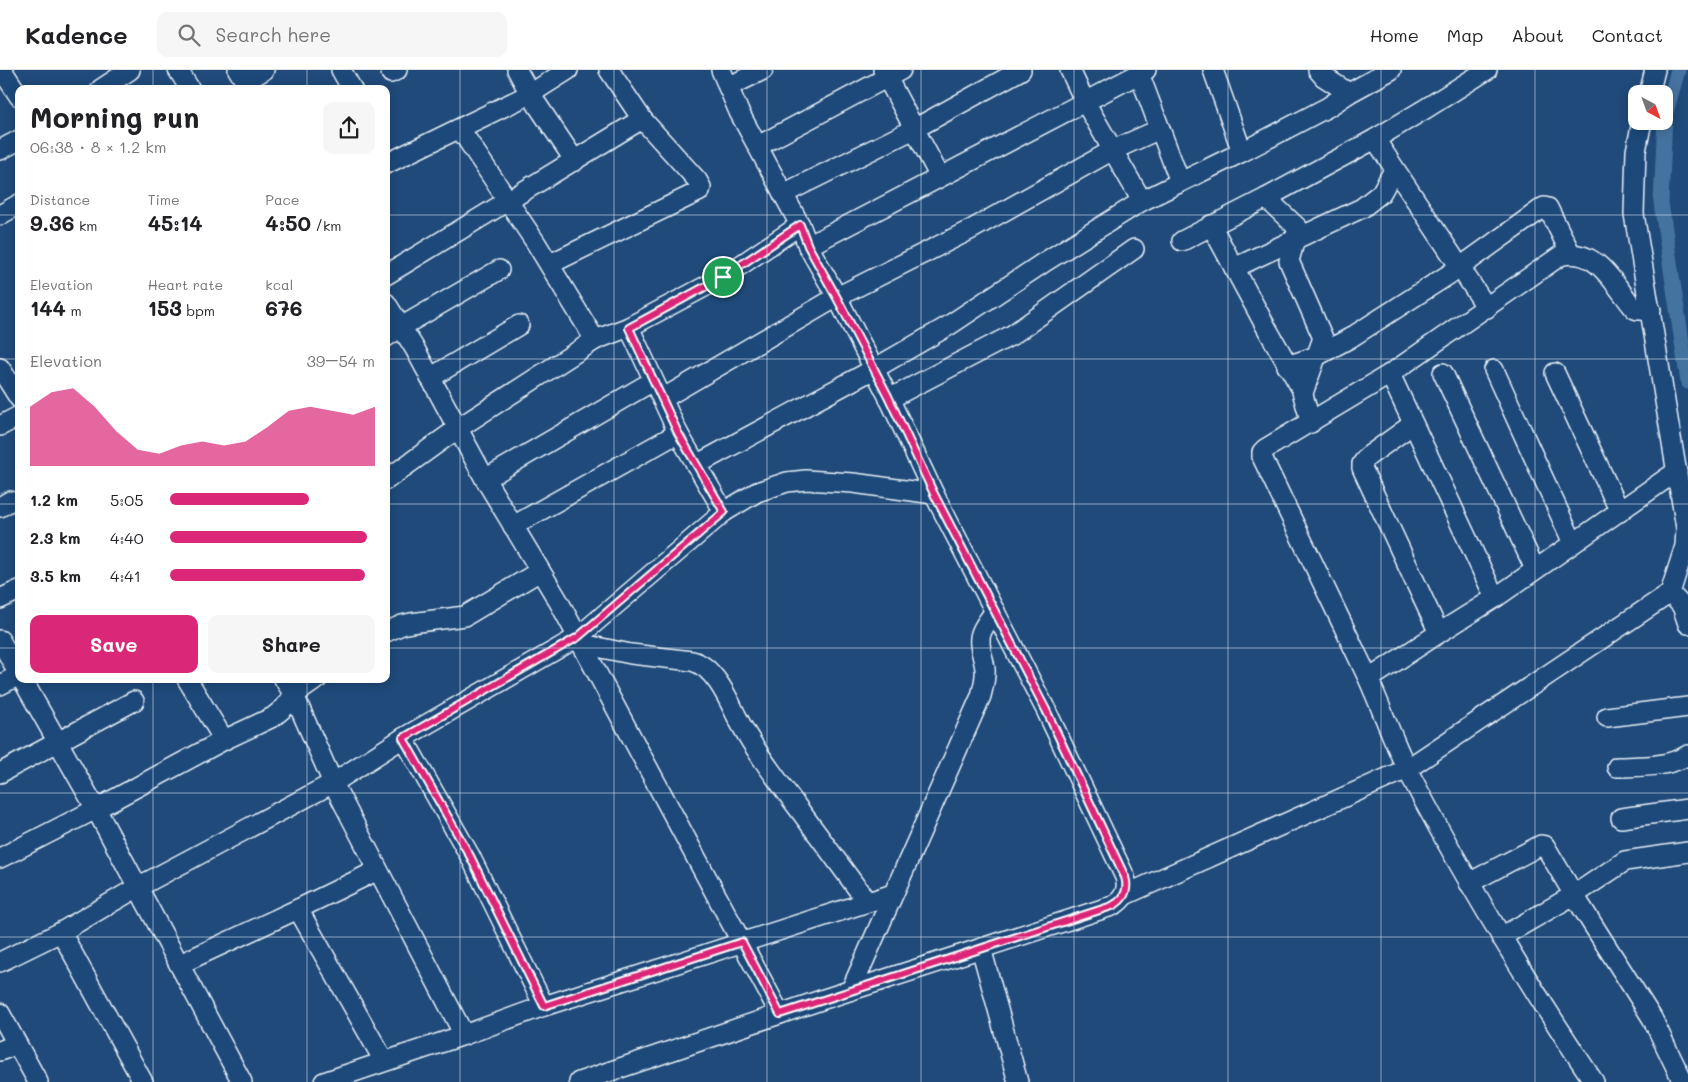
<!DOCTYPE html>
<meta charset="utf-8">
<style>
body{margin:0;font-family:Mali,sans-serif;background:#f6f6f6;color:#202124;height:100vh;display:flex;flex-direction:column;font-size:19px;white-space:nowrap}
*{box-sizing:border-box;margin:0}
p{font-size:16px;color:#757577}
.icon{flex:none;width:28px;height:28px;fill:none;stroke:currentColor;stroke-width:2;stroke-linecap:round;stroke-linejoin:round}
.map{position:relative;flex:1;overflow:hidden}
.details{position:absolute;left:15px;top:15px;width:375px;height:598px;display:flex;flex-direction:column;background:#fff;border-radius:10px;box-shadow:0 2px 12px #0003}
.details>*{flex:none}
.needle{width:32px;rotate:139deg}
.fabs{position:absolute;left:1628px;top:15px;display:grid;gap:10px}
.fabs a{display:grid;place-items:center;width:45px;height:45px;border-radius:10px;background:#fff;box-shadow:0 2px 12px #0003;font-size:25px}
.pin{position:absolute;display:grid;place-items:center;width:42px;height:42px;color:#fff;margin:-21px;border:2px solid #fff;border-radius:50%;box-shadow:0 1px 5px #0007}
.round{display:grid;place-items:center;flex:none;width:52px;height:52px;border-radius:10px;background:#f6f6f6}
.headline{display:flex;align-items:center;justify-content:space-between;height:85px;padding:0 15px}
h1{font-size:28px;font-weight:700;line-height:38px}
.stats{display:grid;grid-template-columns:repeat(3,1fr);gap:8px;height:85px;padding:5px 15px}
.stats div{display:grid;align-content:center}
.stats b{font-size:21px;font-weight:700}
.stats small{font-size:14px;font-weight:400}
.stats p{font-size:14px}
.chart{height:140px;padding:10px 15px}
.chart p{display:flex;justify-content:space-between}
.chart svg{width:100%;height:90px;margin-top:5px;fill:#db2777;opacity:.7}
.action{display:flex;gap:10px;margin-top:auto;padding:10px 15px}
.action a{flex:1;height:58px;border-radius:10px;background:#db2777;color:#fff;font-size:20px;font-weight:700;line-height:58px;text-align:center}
.action a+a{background:#f6f6f6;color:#202124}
ul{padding:0 15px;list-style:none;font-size:16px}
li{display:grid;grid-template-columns:80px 60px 1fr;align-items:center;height:38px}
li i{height:12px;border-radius:6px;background:#db2777}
header{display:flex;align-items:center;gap:30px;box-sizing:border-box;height:70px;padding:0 25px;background:#fff;border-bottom:1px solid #e0e0e0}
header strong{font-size:24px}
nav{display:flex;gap:28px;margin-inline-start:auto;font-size:18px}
.search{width:350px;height:45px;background:#f6f6f6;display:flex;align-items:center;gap:12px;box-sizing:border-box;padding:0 18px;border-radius:10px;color:#757577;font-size:19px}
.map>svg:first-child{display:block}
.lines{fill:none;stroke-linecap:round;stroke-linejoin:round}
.canal{stroke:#4473a0;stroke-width:15}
.minor-casing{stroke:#e8f1f8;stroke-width:22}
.minor{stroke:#1f4a7a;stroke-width:19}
.route-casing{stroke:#fff;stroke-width:10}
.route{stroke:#db2777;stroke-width:6}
.grid{fill:none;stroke:#e8f1f8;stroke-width:1;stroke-opacity:0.55}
</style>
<header>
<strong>Kadence</strong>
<div class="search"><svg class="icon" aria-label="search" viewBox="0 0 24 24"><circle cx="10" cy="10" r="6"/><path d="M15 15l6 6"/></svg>Search here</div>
<nav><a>Home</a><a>Map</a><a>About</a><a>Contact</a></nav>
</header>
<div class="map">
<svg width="1688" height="1012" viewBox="0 0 1688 1012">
<rect width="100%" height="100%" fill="#1f4a7a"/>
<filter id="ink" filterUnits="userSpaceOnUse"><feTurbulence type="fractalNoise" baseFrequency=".02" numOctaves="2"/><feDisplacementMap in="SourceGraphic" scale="10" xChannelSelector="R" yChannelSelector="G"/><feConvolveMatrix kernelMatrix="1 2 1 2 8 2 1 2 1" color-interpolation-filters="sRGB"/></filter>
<g filter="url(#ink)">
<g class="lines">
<!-- canal -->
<path class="canal" d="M1678,0L1665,46L1661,133L1688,312"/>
<!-- minor casing -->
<g class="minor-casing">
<g id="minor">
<path d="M2,0L19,26"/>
<path d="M178,0L190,19"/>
<path d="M238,0L250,19"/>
<path d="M341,0L352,19"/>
<path d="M517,0L530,24L575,91"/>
<path d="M883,0L940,107"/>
<path d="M1070,0L1085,32L1142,131"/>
<path d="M1213,0L1242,82"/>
<path d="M1318,0L1324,7L1349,23"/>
<path d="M391,3L397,0"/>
<path d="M1139,3L1180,112"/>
<path d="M245,12L264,0"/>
<path d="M728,17L763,0"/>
<path d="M101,19L130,0"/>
<path d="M1649,24L1655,0"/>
<path d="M460,59L536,173L595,270"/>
<path d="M1375,69L1487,238"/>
<path d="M758,76L901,0"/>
<path d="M0,80L19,70"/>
<path d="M386,94L530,24L568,0"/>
<path d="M783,124L914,59L1021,0"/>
<path d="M1266,128L1298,158L1289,191L1323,268L1303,323"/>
<path d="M0,145L19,134"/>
<path d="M1211,155L1266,257L1301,318L1311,353"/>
<path d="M1182,171L1266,128L1375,69L1425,39L1487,0"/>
<path d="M808,176L1146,0"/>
<path d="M550,194L700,121L701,117L697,110L642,49L609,0"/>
<path d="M1234,198L1362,138L1381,123L1394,100"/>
<path d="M386,205L642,49"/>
<path d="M386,233L415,279L485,409L559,532L780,944"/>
<path d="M629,257L678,363L724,442"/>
<path d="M386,267L401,257L499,200"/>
<path d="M1287,296L1317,286L1350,268L1459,198L1544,137L1548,138L1571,184"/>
<path d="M0,298L19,328"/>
<path d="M1494,300L1573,473"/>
<path d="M1443,303L1535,499"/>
<path d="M1555,303L1620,442"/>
<path d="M1390,304L1495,528"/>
<path d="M430,308L519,255"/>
<path d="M662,329L837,227L972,159L1113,80L1160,59"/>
<path d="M889,329L1012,265L1134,179"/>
<path d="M1413,354L1367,387L1362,394V398L1439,563"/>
<path d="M0,356L19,346"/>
<path d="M696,395L874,299L948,256L1043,193L1142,131L1242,82L1328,37L1349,23L1391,0"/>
<path d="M485,409L653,311"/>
<path d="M386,410L457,359L595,270L629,257L723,207L800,155"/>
<path d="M0,437L10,431"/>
<path d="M513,456L678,363"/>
<path d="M1670,523L1682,536L1688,554"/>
<path d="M0,529L19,520"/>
<path d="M386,562L402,555L411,553L465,546L540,501"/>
<path d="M0,570L19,604"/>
<path d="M582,574L631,584L692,591C713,596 727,626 736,645C752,677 774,705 795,734C819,766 843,799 867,832"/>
<path d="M22,609L96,739L242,1012"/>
<path d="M187,609L224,670"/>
<path d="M284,609L294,625L333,713L464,965"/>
<path d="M1369,609L1439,563L1495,528L1677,401"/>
<path d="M0,615L19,605"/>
<path d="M1607,647L1688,637"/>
<path d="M403,668L470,786L544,936"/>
<path d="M1617,697C1641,696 1666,698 1688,685"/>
<path d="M0,703L134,631"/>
<path d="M1621,748L1688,739"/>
<path d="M0,788L96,739L224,670L273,647L284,638L294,625L317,609"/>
<path d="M1469,813L1541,775L1545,776L1574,825L1652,948L1683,1012"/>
<path d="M1125,825L1407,699L1670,523L1685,476L1686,458L1634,144L1636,81L1642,51"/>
<path d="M298,839L384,991"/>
<path d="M61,862L143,1012"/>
<path d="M1501,867L1574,825L1625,791L1688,782"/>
<path d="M981,878L1018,1012"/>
<path d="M0,892L61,862L138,817L333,713L403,668L578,567L724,442L757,422L787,412L806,410L853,413L934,424"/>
<path d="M180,894L298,839L378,800"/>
<path d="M851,920L981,626C983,617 986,609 985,599C984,587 976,573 982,561C985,554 991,547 995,541"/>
<path d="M0,943L38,1012"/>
<path d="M0,981L17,974"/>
<path d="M324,1012L464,965L544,936L893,824"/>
<path d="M579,1012L824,929L1112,836C1124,830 1129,820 1125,807L1046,640L934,424L888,326L837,227L808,176L800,155L739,42L721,0"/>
<path d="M1594,1012C1527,912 1464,808 1408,701C1393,671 1382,639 1368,608C1333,534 1297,460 1262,387V382L1265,379L1390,304L1560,186C1597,175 1615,217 1635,239L1638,240H1651"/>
</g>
</g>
<!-- minor -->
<use href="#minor" class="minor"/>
</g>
</g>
<g class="lines" filter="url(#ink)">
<!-- route casing -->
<g class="route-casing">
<path id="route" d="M800,155L808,176L837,228L888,326L934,424L1046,640L1125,807C1129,820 1124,830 1112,836L780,944L742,872L544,936L470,786L403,668L578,567L724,442L678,363L629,258L723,207Z"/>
</g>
<!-- route -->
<use href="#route" class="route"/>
</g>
<!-- grid -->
<path class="grid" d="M153,0V19M307,0V19M460,0V1012M614,0V1012M767,0V1012M921,0V1012M1074,0V1012M1228,0V1012M1381,0V1012M1535,0V1012M0,145H19M386,145H1688M0,289H19M386,289H1688M0,434H19M386,434H1688M0,578H19M386,578H1688M153,609V1012M307,609V1012M0,723H1688M0,867H1688"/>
</svg>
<div class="fabs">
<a><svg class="needle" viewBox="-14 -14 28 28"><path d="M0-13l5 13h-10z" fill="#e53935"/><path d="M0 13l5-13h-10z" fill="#757577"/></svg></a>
</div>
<div class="pin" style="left:723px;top:207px;background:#1e9e55"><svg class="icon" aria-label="arrive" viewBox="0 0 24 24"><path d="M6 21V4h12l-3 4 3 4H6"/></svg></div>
<section class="details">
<div class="headline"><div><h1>Morning run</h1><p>06:38 · 8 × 1.2 km</p></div><a class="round"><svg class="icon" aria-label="share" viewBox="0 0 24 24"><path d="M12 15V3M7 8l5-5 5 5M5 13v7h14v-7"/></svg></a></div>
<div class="stats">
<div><p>Distance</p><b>9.36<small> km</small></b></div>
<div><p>Time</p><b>45:14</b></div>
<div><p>Pace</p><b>4:50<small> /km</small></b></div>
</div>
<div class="stats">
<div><p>Elevation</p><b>144<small> m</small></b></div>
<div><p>Heart rate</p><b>153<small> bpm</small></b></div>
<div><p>kcal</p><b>676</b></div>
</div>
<div class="chart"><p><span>Elevation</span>39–54 m</p>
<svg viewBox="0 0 160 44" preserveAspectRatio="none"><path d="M0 44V15L10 8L20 6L30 15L40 27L50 36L60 38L70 34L80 32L90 34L100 32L110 25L120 17L130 15L140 17L150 19L160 15V44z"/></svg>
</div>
<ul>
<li><b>1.2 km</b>5:05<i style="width:68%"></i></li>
<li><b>2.3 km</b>4:40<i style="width:96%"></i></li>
<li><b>3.5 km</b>4:41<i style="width:95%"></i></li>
</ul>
<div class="action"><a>Save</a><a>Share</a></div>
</section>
</div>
